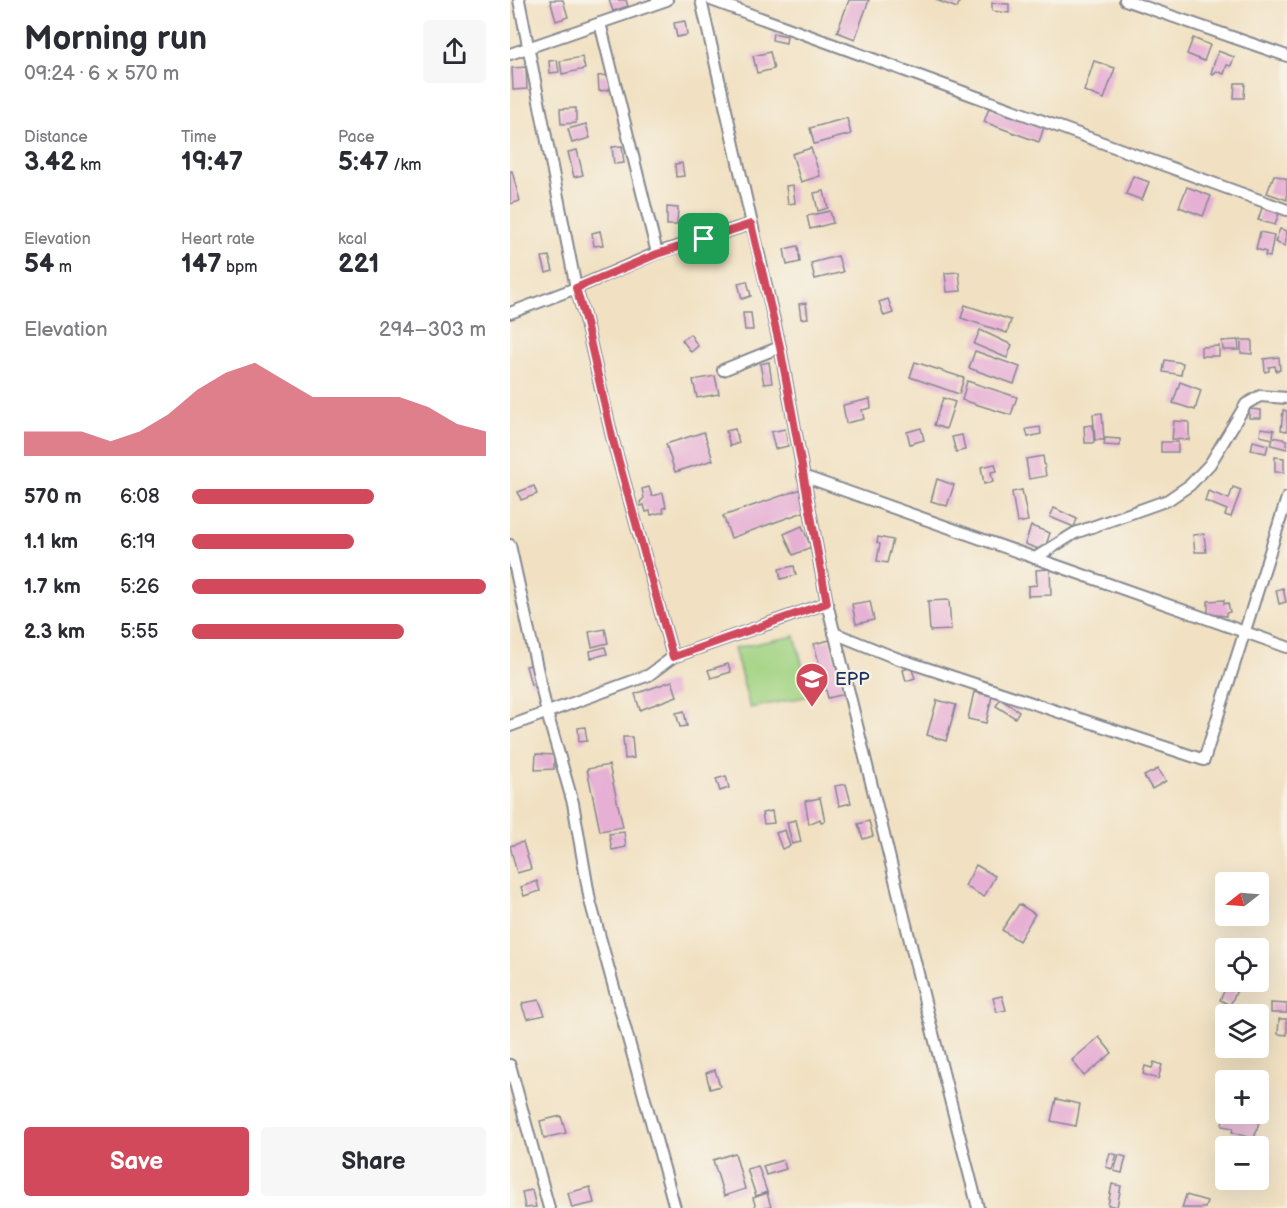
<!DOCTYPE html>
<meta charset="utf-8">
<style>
body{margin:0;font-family:"Balsamiq Sans",sans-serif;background:#f7f7f7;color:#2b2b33;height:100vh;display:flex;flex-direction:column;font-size:22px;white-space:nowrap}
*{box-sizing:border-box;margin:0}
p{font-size:20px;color:#7c7c81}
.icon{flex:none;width:33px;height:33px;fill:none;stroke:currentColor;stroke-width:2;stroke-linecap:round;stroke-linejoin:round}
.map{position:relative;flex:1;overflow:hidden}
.side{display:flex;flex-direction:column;background:#fff;width:510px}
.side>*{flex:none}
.needle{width:39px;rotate:253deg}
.tools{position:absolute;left:705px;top:872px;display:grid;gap:12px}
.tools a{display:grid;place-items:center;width:54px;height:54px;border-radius:6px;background:#fff;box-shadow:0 6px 24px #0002;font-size:30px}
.pin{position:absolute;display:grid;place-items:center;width:51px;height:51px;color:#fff;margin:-26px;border-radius:12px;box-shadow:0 3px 9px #0006}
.round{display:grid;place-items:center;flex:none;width:63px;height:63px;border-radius:6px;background:#f7f7f7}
.head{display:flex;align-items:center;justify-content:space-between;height:102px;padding:0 24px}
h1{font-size:33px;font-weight:800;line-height:45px}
.stats{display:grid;grid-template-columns:repeat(3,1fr);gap:9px;height:102px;padding:6px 24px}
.stats div{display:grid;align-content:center}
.stats b{font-size:26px;font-weight:800}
.stats small{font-size:16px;font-weight:400}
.stats p{font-size:16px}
.chart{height:168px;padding:12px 24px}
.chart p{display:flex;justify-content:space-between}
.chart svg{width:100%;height:108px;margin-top:6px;fill:#d1495b;opacity:.7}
.button{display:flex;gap:12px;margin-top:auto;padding:12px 24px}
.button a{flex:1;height:69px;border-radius:6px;background:#d1495b;color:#fff;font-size:24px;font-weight:800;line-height:69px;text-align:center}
.button a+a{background:#f7f7f7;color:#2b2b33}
ul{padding:0 24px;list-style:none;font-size:20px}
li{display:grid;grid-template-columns:96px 72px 1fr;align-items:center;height:45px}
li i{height:15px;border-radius:8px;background:#d1495b}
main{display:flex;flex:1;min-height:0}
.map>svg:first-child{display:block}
.pitch{fill:#a1d382;stroke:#5e8170;stroke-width:1.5}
.building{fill:#e6afd4}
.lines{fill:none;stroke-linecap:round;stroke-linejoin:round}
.street-casing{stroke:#868890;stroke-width:14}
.street{stroke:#fff;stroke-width:10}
.route-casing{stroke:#fff;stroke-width:12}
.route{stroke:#d1495b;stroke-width:8}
.labels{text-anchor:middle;stroke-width:4.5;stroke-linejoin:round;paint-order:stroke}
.poi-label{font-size:18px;fill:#1b2f5e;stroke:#f7f3e8;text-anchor:start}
</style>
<main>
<section class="side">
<div class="head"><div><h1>Morning run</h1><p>09:24 · 6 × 570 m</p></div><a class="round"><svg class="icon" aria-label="share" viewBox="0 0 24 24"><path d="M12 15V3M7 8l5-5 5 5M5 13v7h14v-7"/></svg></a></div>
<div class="stats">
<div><p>Distance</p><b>3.42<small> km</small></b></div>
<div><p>Time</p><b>19:47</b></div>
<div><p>Pace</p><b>5:47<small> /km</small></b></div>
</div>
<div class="stats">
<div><p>Elevation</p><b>54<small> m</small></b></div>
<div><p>Heart rate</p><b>147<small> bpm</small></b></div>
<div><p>kcal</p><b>221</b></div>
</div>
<div class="chart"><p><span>Elevation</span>294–303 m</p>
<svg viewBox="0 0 160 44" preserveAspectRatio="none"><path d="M0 44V34L10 34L20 34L30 38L40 34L50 27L60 17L70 10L80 6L90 13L100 20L110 20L120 20L130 20L140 24L150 31L160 34V44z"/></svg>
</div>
<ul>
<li><b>570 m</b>6:08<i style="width:62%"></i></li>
<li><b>1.1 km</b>6:19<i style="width:55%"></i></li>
<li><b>1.7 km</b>5:26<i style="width:100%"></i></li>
<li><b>2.3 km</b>5:55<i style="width:72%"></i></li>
</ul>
<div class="button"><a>Save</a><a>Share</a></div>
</section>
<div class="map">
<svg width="777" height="1208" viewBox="0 0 777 1208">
<rect width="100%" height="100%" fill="#f7f3e8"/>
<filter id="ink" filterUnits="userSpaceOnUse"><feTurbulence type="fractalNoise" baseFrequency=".0167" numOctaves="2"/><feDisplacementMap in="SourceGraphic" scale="12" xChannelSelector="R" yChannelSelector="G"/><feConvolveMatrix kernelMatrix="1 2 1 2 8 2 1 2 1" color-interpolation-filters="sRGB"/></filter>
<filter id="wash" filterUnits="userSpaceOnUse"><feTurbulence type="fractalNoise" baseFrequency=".008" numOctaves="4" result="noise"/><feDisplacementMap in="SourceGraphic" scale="24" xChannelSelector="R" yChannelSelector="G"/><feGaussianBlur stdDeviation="1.35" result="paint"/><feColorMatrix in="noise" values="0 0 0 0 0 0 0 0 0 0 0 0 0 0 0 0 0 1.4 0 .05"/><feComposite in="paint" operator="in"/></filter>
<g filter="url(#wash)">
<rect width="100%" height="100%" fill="#f1e1c2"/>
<!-- pitch -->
<path class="pitch" d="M285,636L300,696L240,708L224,648Z"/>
<g id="blocks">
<!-- building -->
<g class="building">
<path d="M40,0H53L58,17L46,21Z"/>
<path d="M99,0H116L118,6L103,11Z"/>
<path d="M339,0H359L345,39L327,32Z"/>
<path d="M426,0H450L447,8Z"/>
<path d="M482,3L499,4V13L482,11Z"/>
<path d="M175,21L177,35L167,37L164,23Z"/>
<path d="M263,33L277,36L276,43L262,40Z"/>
<path d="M683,38L700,45L694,61L677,54Z"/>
<path d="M708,51L724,57L721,66L717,65L714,74L706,71L704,74L701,73Z"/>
<path d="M260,52L264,69L247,73L243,56Z"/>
<path d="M72,57L75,69L52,74L50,61Z"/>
<path d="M47,60L49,72L40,73L39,61Z"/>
<path d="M584,61L605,68L594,99L574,91Z"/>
<path d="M16,67L17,89L3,90L2,68Z"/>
<path d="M98,75L99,90L89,91L88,76Z"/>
<path d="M725,83H735L734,98H724Z"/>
<path d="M66,108V123L51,124L50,109Z"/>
<path d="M479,108L534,127L529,142L474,122Z"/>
<path d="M337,118L341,134L304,144L300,128Z"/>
<path d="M76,124L80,138L62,143L58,129Z"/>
<path d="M112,146L114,163L104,164L102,147Z"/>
<path d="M301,148L310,176L291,182L282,154Z"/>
<path d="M67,150L73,175L64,177L58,152Z"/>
<path d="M172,163L174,176L166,177L165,164Z"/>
<path d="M0,171H2L10,201L0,204Z"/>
<path d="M764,175L777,179V200L757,193Z"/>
<path d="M623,176L639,182L632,200L616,194Z"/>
<path d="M283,185L285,203L278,204L276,186Z"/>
<path d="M677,187L701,196L693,216L669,207Z"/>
<path d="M314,191L318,208L308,211L304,193Z"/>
<path d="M157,207L168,208L167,225H157Z"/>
<path d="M752,208L769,213L765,225L748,220Z"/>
<path d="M320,211L323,223L300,229L297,216Z"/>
<path d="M770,229L777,231L775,246L765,242Z"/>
<path d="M90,231L93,245L84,246L82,233Z"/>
<path d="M750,232L764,235L760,257L755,256L756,252L746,249Z"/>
<path d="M288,246L290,262L277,265L274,249Z"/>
<path d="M39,256L43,271L36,273L32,257Z"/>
<path d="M328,256L333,272L305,279L301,263Z"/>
<path d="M449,272L451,291L437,292L435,273Z"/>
<path d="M237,281L241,296L232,299L228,283Z"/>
<path d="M378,299L383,313L374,316L369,302Z"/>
<path d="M296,303L298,318L291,319L289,304Z"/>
<path d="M455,305L501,320L497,333L451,318Z"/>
<path d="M233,313H241L243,330H235Z"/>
<path d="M470,330L502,345L497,358L464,344Z"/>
<path d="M180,334L188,346L181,352L172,340Z"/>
<path d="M728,340L729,350H713L712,341Z"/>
<path d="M731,340H742V354L731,353Z"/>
<path d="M709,346V356H691V347Z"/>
<path d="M465,351L510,367L504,384L459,368Z"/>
<path d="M769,357L770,370L766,371L765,366L759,367V371L755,372L754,359Z"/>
<path d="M655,360L673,363L671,375L653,372Z"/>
<path d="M259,362L262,383L254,384L250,364Z"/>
<path d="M405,362L454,378L449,394L400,377Z"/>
<path d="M205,376L209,394L187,398L183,380Z"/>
<path d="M457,381L507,397L501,415L452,400Z"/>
<path d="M670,382L691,390L685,410L663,403Z"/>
<path d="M433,398L445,402L436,429L424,425Z"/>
<path d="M360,399L361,408L352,410L354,419L336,423L333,405Z"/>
<path d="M739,409L751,410V418H739Z"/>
<path d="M773,410L777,411V431L771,430Z"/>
<path d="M592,413L594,440H585L583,414Z"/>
<path d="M664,421L679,422V440L662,439Z"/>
<path d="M583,425L584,443H575L574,426Z"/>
<path d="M530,427L531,434L518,437L516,429Z"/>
<path d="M411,428L414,440L400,444L397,432Z"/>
<path d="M751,428L764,430L763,437L777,440V449L761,445L763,439L750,436Z"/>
<path d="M225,429L229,443L220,446L216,431Z"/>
<path d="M275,429L278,446L265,449L261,432Z"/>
<path d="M194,432L203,460L165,472L156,444Z"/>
<path d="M452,435L455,450L446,452L442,437Z"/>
<path d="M595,438L610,439V446L594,445Z"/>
<path d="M743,441L758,445L756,453L741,450Z"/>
<rect x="651" y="442" width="17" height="10"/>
<path d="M533,456L536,476L519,479L516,459Z"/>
<path d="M765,457L774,458V472H765Z"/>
<path d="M485,464L487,471L481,472L483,482L474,484L471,467Z"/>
<path d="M427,479L444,485L437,506L421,501Z"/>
<path d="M24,486L27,494L11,500L8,492Z"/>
<path d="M139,487L142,496L153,493L156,507L153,508L154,512L141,515L140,511L136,512L134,505L131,506L130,502L134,498L132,489Z"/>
<path d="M723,487L731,490L721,517L715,515L717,510L695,501L698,491L719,499Z"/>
<path d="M294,488L302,509L221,538L213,516Z"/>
<path d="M512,490L518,521L507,523L502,492Z"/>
<path d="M544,508L567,519L564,527L540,517Z"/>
<path d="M292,526L301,547L283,555L274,534Z"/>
<path d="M521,526L540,533L534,551L515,544Z"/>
<path d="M694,534L696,552H685L683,535Z"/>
<path d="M368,537L383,540L377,563L367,561L370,544L367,543Z"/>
<path d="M284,566L286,575L271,579L269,569Z"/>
<path d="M540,569L541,595L518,596V586L527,585L526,570Z"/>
<path d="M773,588L776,602L769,604L766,590Z"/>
<path d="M439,600L441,630L420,631L418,601Z"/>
<path d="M714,600V604L718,603L720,612L716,613V616L698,614V601Z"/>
<path d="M360,601L364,620L346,624L342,604Z"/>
<path d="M95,629L98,643L82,647L79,632Z"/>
<path d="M320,640L335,694L318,698L304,644Z"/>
<path d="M95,647L97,654L81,658L80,651Z"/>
<path d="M25,664L29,683L21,685L16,666Z"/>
<path d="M218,664L221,672L201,678L198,670Z"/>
<path d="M401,667L405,678L396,681L393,670Z"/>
<path d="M162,681L167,696L130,710L125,694Z"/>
<path d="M464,692L482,696L476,723L458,719Z"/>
<path d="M490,699L509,711L505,718L486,706Z"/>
<path d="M427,700L446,705L436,741L417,735Z"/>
<path d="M174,711L177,726L170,727L166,713Z"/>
<path d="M75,727L77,741L69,742L68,728Z"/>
<path d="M113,737H122L124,758L115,759Z"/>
<path d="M26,754L44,755V769L25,770Z"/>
<path d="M99,765L113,827L90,831L77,769Z"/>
<path d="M648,769L656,781L642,789L634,776Z"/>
<path d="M216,776L219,788L210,791L206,779Z"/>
<path d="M336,784L341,803L329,806L325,786Z"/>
<path d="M310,798L315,821L311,822L310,819L299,824L295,801Z"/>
<path d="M262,811L264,823L254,824L252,813Z"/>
<path d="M286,820L291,842L282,844L277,822Z"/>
<path d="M359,821L363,836L353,839L348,824Z"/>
<path d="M275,830L280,846L272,849L266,833Z"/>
<path d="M114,832L116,847L102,850L99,834Z"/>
<path d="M13,842L21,869L7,873L0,846Z"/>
<path d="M466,865L485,876L474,897L455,886Z"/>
<path d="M27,881L30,891L14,896L11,887Z"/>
<path d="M509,904L525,914L509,941L492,930Z"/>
<path d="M718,983L728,988L720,1005L710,1000Z"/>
<path d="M492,996L496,1010L487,1012L483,998Z"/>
<path d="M29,1000L35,1015L17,1019L12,1006L13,1003Z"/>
<path d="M761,1003L777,1004V1013H761Z"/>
<path d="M769,1019H777V1035L768,1034Z"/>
<path d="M589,1037L602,1053L574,1076L562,1060Z"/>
<path d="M644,1062L652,1065L648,1079L633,1074L635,1066L642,1068Z"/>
<path d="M205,1070L210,1086L200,1089L196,1073Z"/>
<path d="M546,1099L570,1104L566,1126L541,1121Z"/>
<path d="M714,1113H729L750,1119L744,1139L722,1132L723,1128L712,1126Z"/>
<path d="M51,1116L56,1133L34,1138L30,1121Z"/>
<path d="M225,1153L235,1189L214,1196L203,1160Z"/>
<path d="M600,1153L607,1155L602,1169L596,1167Z"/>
<path d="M609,1155L616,1157L612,1173L604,1171Z"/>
<path d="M273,1160L276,1169L256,1175L253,1166Z"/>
<path d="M248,1166L257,1192L246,1196L237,1169Z"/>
<path d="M602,1184L611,1186L607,1207L598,1205Z"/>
<path d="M80,1187L84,1203L62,1208L58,1193Z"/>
<path d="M22,1190L26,1207L15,1208L12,1192Z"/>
<path d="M257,1193L261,1207L246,1208L243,1198Z"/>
<path d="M676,1195L697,1201L695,1208H672Z"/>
</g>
</g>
</g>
<g filter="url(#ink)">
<use href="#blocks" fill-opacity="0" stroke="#868890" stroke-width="1.5"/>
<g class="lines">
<!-- street casing -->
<g class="street-casing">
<g id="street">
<path d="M9,0L66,288L75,319L102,437L163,657"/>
<path d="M191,0L270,347L317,603L417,1010L468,1208"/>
<path d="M201,0L777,210"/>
<path d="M615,0L777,56"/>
<path d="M90,23L147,253"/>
<path d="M0,54L157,0"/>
<path d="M0,313L66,288L147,253L241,224"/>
<path d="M213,370L270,347"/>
<path d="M293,476L777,647"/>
<path d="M0,545L37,713L63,803L80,901L165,1208"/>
<path d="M525,558L565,533L658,500L680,485L700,464L736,404L750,396L777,398"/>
<path d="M324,633L386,658L694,760L777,498"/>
<path d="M0,726L139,675L163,657L317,603"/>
<path d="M0,1065L39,1208"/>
</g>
</g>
<!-- street -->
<use href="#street" class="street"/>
</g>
</g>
<g class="lines" filter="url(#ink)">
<!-- route casing -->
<g class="route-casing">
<path id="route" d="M241,224L270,347L317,603L163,657L102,437L75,319L66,288L147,254Z"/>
</g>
<!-- route -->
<use href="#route" class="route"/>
</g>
<!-- icons -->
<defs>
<g id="school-pin" transform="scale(1.725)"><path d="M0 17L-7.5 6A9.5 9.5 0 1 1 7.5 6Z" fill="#d1495b" stroke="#f7f3e8"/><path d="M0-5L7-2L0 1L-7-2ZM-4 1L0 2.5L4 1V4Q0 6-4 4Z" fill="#fff"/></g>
</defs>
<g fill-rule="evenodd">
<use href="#school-pin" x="302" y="679"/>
</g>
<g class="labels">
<!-- poi labels -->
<g class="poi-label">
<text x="325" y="685">EPP</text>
</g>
</g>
</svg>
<div class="tools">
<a><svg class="needle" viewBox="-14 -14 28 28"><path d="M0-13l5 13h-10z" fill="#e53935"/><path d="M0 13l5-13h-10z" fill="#7c7c81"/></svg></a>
<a><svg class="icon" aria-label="locate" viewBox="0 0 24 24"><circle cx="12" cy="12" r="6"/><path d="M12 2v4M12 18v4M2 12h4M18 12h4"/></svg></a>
<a><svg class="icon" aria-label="layers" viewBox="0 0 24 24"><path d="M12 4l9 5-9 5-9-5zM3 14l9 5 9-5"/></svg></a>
<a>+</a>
<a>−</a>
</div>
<div class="pin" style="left:194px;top:239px;background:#1e9e55"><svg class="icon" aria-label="arrive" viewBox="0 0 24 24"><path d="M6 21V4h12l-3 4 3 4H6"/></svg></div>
</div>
</main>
